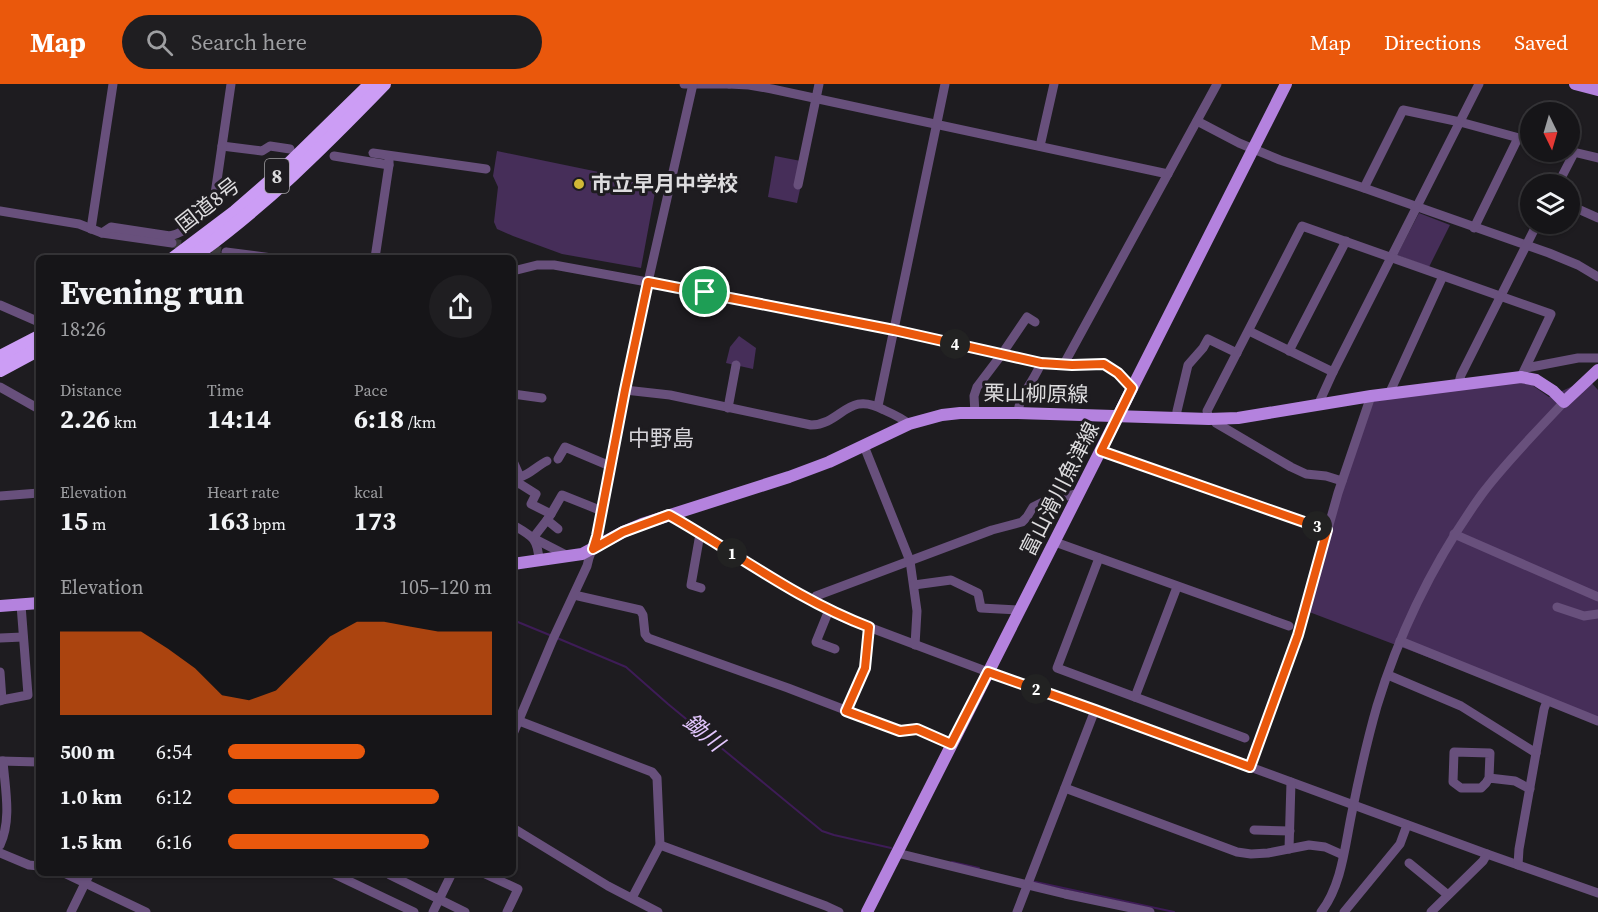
<!DOCTYPE html>
<meta charset="utf-8">
<style>
body{margin:0;font-family:"Source Serif 4","Noto Sans JP",serif;background:#1f1e21;color:#f1f3f6;height:100vh;display:flex;flex-direction:column;font-size:22px;white-space:nowrap}
*{box-sizing:border-box;margin:0}
p{font-size:20px;color:#9e9fa2}
.icon{flex:none;width:33px;height:33px;fill:none;stroke:currentColor;stroke-width:2;stroke-linecap:round;stroke-linejoin:round}
.map{position:relative;flex:1;overflow:hidden}
.drawer{position:absolute;left:36px;top:171px;width:480px;height:621px;display:flex;flex-direction:column;background:#161518;border-radius:9px;box-shadow:0 2px 4px #0004,0 0 0 2px #353437}
.drawer>*{flex:none}
.needle{width:39px;rotate:175deg}
.buttons{position:absolute;left:1520px;top:18px;display:grid;gap:12px}
.buttons a{display:grid;place-items:center;width:60px;height:60px;border-radius:50%;background:#161518;box-shadow:0 2px 4px #0004,0 0 0 2px #353437;font-size:30px}
.pin{position:absolute;display:grid;place-items:center;width:51px;height:51px;color:#fff;margin:-26px;border:3px solid #fff;border-radius:50%;box-shadow:0 2px 6px #0007}
.km{position:absolute;width:30px;height:30px;margin:-15px;border-radius:50%;background:#222;color:#fff;font-size:16px;line-height:30px;text-align:center}
.round{display:grid;place-items:center;flex:none;width:63px;height:63px;border-radius:32px;background:#1f1e21}
.headline{display:flex;align-items:center;justify-content:space-between;height:102px;padding:0 24px}
h1{font-size:33px;font-weight:700;line-height:45px}
.figures{display:grid;grid-template-columns:repeat(3,1fr);gap:9px;height:102px;padding:6px 24px}
.figures div{display:grid;align-content:center}
.figures b{font-size:26px;font-weight:700}
.figures small{font-size:16px;font-weight:400}
.figures p{font-size:16px}
.chart{height:168px;padding:12px 24px}
.chart p{display:flex;justify-content:space-between}
.chart svg{width:100%;height:108px;margin-top:6px;fill:#ea580c;opacity:.7}
ul{padding:0 24px;list-style:none;font-size:20px}
li{display:grid;grid-template-columns:96px 72px 1fr;align-items:center;height:45px}
li i{height:15px;border-radius:8px;background:#ea580c}
header{display:flex;align-items:center;gap:36px;box-sizing:border-box;height:84px;padding:0 30px;background:#ea580c;color:#fff}
header strong{font-size:28px}
nav{display:flex;gap:33px;margin-inline-start:auto;font-size:21px}
.search{width:420px;height:54px;background:#1f1e21;display:flex;align-items:center;gap:15px;box-sizing:border-box;padding:0 21px;border-radius:33px;color:#9e9fa2;font-size:22px}
.map>svg:first-child{display:block}
.green{fill:#462e59}
.lines{fill:none;stroke-linecap:round;stroke-linejoin:round}
.stream{stroke:#3e1c57;stroke-width:2}
.minor-tunnel{stroke:#3b393c;stroke-width:9;stroke-dasharray:9 4.5;stroke-linecap:butt}
.minor{stroke:#68507c;stroke-width:9}
.major{stroke:#b482de;stroke-width:12}
.highway{stroke:#cc9df5;stroke-width:14}
.route-casing{stroke:#fff;stroke-width:12}
.route{stroke:#ea580c;stroke-width:8}
.poi-dot{fill:#d0b836;stroke:#1e1c20;stroke-width:2}
.labels{text-anchor:middle;stroke-width:6;stroke-linejoin:round;paint-order:stroke}
.shield{fill:#1e1c20;stroke:#a4a2a5;stroke-width:1.5}
.shield-label{font-size:20px;font-weight:bold;fill:#dddcde}
.poi-label{font-size:21px;font-weight:bold;fill:#dddcde;stroke:#1e1c20;text-anchor:start}
.street-label{font-size:21px;fill:#dddcde;stroke:#1e1c20}
.neighbourhood-label{font-size:22px;fill:#d6d4d9;stroke:#1e1c20}
.water-label{font-size:22px;font-style:italic;fill:#e4c7ff;stroke:#1e1c20}
</style>
<header>
<strong>Map</strong>
<div class="search"><svg class="icon" aria-label="search" viewBox="0 0 24 24"><circle cx="10" cy="10" r="6"/><path d="M15 15l6 6"/></svg>Search here</div>
<nav><a>Map</a><a>Directions</a><a>Saved</a></nav>
</header>
<div class="map">
<svg width="1598" height="828" viewBox="0 0 1598 828">
<rect width="100%" height="100%" fill="#1e1c20"/>
<!-- green -->
<g class="green">
<path d="M497,67L652,99L656,103L641,184L562,170L513,152L497,145L494,138L498,103L493,92Z"/>
<path d="M775,72L806,78L797,119L768,113Z"/>
<path d="M1419,129L1450,141L1429,183L1397,171Z"/>
<path d="M739,252L756,264L753,285L726,279L730,263Z"/>
<path d="M1501,295L1532,301L1549,313L1588,295L1598,306V638L1304,526L1371,312Z"/>
</g>
<g class="lines">
<!-- stream -->
<g class="stream">
<path d="M513,536L552,552"/>
<path d="M557,554L626,583L668,620L822,747L834,751L891,764"/>
<path d="M952,778L979,784"/>
<path d="M1031,797L1174,828"/>
</g>
<!-- minor-tunnel -->
<path class="minor-tunnel" d="M172,159L226,168"/>
<!-- minor -->
<g class="minor">
<path d="M684,0H729"/>
<path d="M729,0L749,1L772,5L1168,90"/>
<path d="M1197,37L1239,59L1280,76L1364,104L1549,169L1578,181L1598,193"/>
<path d="M222,62L262,67L270,62L290,65"/>
<path d="M1040,62L1054,0"/>
<path d="M1569,67L1598,74"/>
<path d="M373,69L486,85"/>
<path d="M334,72L389,81V74"/>
<path d="M1558,100L1574,69"/>
<path d="M798,101L819,0"/>
<path d="M1364,104L1403,26L1460,38L1530,57"/>
<path d="M1569,121L1598,134"/>
<path d="M0,127L79,140L102,149L172,159"/>
<path d="M1474,144L1518,54"/>
<path d="M91,145L113,0"/>
<path d="M102,149L111,143L170,152C187,148 205,132 214,117L231,0"/>
<path d="M226,168L272,174"/>
<path d="M375,174L389,81"/>
<path d="M513,187L537,181H554L757,218L894,246L1041,279L1072,281L1104,280L1118,289L1133,304"/>
<path d="M0,221L39,238"/>
<path d="M1249,247L1333,288"/>
<path d="M1289,267L1346,157"/>
<path d="M1064,280L1217,0"/>
<path d="M1526,284L1578,274H1598"/>
<path d="M1458,302L1461,291L1537,140"/>
<path d="M0,303L39,325"/>
<path d="M625,306L670,311L811,341C843,340 847,306 884,326C893,330 902,334 909,340"/>
<path d="M513,310L542,314"/>
<path d="M1389,310L1443,192"/>
<path d="M1318,321L1333,288L1479,0"/>
<path d="M878,322L945,0"/>
<path d="M728,324L736,281"/>
<path d="M975,329L974,312L977,303L1002,270L1027,233L1035,238"/>
<path d="M1018,329C1019,311 1035,296 1041,279"/>
<path d="M1177,334V327L1188,281L1203,264L1208,255L1237,269"/>
<path d="M1209,335L1207,327L1302,142L1551,230L1521,293"/>
<path d="M1213,335L1216,339L1291,383L1306,390L1326,392L1342,397"/>
<path d="M864,362L910,477L917,527L915,561"/>
<path d="M1101,367L1327,446"/>
<path d="M558,375L565,363L610,382"/>
<path d="M513,377L520,393L518,396"/>
<path d="M520,393C529,391 538,381 547,377"/>
<path d="M513,404L517,398L536,410L531,420L551,430L547,436"/>
<path d="M0,412L39,409"/>
<path d="M551,430L562,411L602,427"/>
<path d="M669,431L812,517L842,533L988,588L1095,626L1487,770L1598,809"/>
<path d="M513,441C532,452 538,454 539,477"/>
<path d="M558,445L547,436L533,454L568,472"/>
<path d="M700,450L691,501L701,504"/>
<path d="M1454,450L1598,513"/>
<path d="M1055,458L1289,542"/>
<path d="M1099,474L1057,584L1245,654"/>
<path d="M914,501L951,496L978,509L981,524L1020,526"/>
<path d="M574,511L640,526L643,531L645,550L648,554L788,604L900,647L917,645L951,660"/>
<path d="M812,517L816,512L992,446L1022,438L1027,433L1033,423L1043,418L1079,409"/>
<path d="M1557,523L1584,532L1598,530"/>
<path d="M829,526L816,558L835,565"/>
<path d="M0,554L23,553"/>
<path d="M1400,557L1598,637"/>
<path d="M0,588L2,616L0,617"/>
<path d="M1388,591L1461,622L1536,669L1544,625L1547,617"/>
<path d="M1135,613L1177,503"/>
<path d="M2,616L28,611L21,521"/>
<path d="M846,626L865,584L869,543"/>
<path d="M514,635L652,688L657,694L660,761L632,814"/>
<path d="M513,650L553,555L587,482L589,474L597,452L625,306L648,198L693,0"/>
<path d="M0,677L39,678"/>
<path d="M1250,683L1298,551L1338,409L1371,312"/>
<path d="M1489,694L1486,699L1481,704H1461L1453,698L1454,668L1490,669L1489,694L1515,697L1530,705"/>
<path d="M1065,704L1237,768L1251,770L1268,769L1309,761L1325,763L1343,771"/>
<path d="M513,744L608,802L658,828"/>
<path d="M1254,746L1290,747"/>
<path d="M0,761C12,736 5,704 3,677"/>
<path d="M660,761L826,822L839,828"/>
<path d="M1289,765L1291,698"/>
<path d="M0,769L29,781L39,782"/>
<path d="M897,769L1065,810L1150,828"/>
<path d="M1409,779L1448,811"/>
<path d="M1518,781L1519,765L1536,669"/>
<path d="M64,789L146,828"/>
<path d="M332,789L414,828"/>
<path d="M391,789L390,791L465,828"/>
<path d="M483,789L518,805L507,828"/>
<path d="M71,828L90,789"/>
<path d="M433,828L452,789"/>
<path d="M1017,828L1095,626"/>
<path d="M1321,828C1342,801 1345,761 1352,728C1359,693 1367,657 1377,622C1400,546 1436,474 1482,410C1506,378 1537,347 1564,318"/>
<path d="M1344,828L1400,760L1407,741"/>
<path d="M1431,828L1483,777L1487,770"/>
</g>
<!-- major -->
<g class="major">
<path d="M1575,0L1598,6"/>
<path d="M513,480L582,470L623,448L642,440L789,393L829,378L909,340L942,331L960,329H1018L1209,335L1238,334L1371,312L1521,293L1536,296L1553,307L1564,318L1598,286"/>
<path d="M0,522L39,519"/>
<path d="M867,828L1286,0"/>
</g>
<!-- highway -->
<g class="highway">
<path d="M174,174L235,128L282,87L371,0"/>
<path d="M191,174C262,124 324,62 384,0"/>
<path d="M0,273L39,253"/>
<path d="M0,286L39,265"/>
</g>
</g>
<g class="lines">
<!-- route casing -->
<g class="route-casing">
<path id="route" d="M648,198L894,246L1041,279L1072,281L1104,280L1118,289L1132,304L1101,367L1327,446L1298,551L1250,683L1095,626L988,588L951,660L917,645L900,647L846,627L865,584L869,543C797,516 735,468 669,431L623,448L593,465L597,452L625,306Z"/>
</g>
<!-- route -->
<use href="#route" class="route"/>
</g>
<!-- markers -->
<circle class="poi-dot" cx="579" cy="100" r="6"/>
<g class="labels">
<!-- shield labels -->
<rect class="shield" x="265" y="75" width="24" height="34" rx="4.5"/>
<g class="shield-label">
<text x="277" y="99">8</text>
</g>
<!-- poi labels -->
<g class="poi-label">
<text x="591" y="107">市立早月中学校</text>
</g>
<!-- street labels -->
<g class="street-label">
<text transform="translate(208 121) rotate(-38)" y="7">国道8号</text>
<text transform="translate(1036 310) rotate(1)" y="7">栗山柳原線</text>
<text transform="translate(1060 405) rotate(-63)" y="7">富山滑川魚津線</text>
</g>
<!-- neighbourhood labels -->
<g class="neighbourhood-label">
<text x="661" y="362">中野島</text>
</g>
<!-- water labels -->
<g class="water-label">
<text transform="translate(704 648) rotate(40)" y="8">鋤川</text>
</g>
</g>
</svg>
<div class="buttons">
<a><svg class="needle" viewBox="-14 -14 28 28"><path d="M0-13l5 13h-10z" fill="#e53935"/><path d="M0 13l5-13h-10z" fill="#9e9fa2"/></svg></a>
<a><svg class="icon" aria-label="layers" viewBox="0 0 24 24"><path d="M12 4l9 5-9 5-9-5zM3 14l9 5 9-5"/></svg></a>
</div>
<div class="pin" style="left:705px;top:208px;background:#1e9e55"><svg class="icon" aria-label="arrive" viewBox="0 0 24 24"><path d="M6 21V4h12l-3 4 3 4H6"/></svg></div>
<b class="km" style="left:732px;top:469px">1</b>
<b class="km" style="left:1036px;top:605px">2</b>
<b class="km" style="left:1317px;top:442px">3</b>
<b class="km" style="left:955px;top:260px">4</b>
<section class="drawer">
<div class="headline"><div><h1>Evening run</h1><p>18:26</p></div><a class="round"><svg class="icon" aria-label="share" viewBox="0 0 24 24"><path d="M12 15V3M7 8l5-5 5 5M5 13v7h14v-7"/></svg></a></div>
<div class="figures">
<div><p>Distance</p><b>2.26<small> km</small></b></div>
<div><p>Time</p><b>14:14</b></div>
<div><p>Pace</p><b>6:18<small> /km</small></b></div>
</div>
<div class="figures">
<div><p>Elevation</p><b>15<small> m</small></b></div>
<div><p>Heart rate</p><b>163<small> bpm</small></b></div>
<div><p>kcal</p><b>173</b></div>
</div>
<div class="chart"><p><span>Elevation</span>105–120 m</p>
<svg viewBox="0 0 160 44" preserveAspectRatio="none"><path d="M0 44V10L10 10L20 10L30 10L40 17L50 25L60 36L70 38L80 34L90 23L100 12L110 6L120 6L130 8L140 10L150 10L160 10V44z"/></svg>
</div>
<ul>
<li><b>500 m</b>6:54<i style="width:52%"></i></li>
<li><b>1.0 km</b>6:12<i style="width:80%"></i></li>
<li><b>1.5 km</b>6:16<i style="width:76%"></i></li>
</ul>
</section>
</div>
